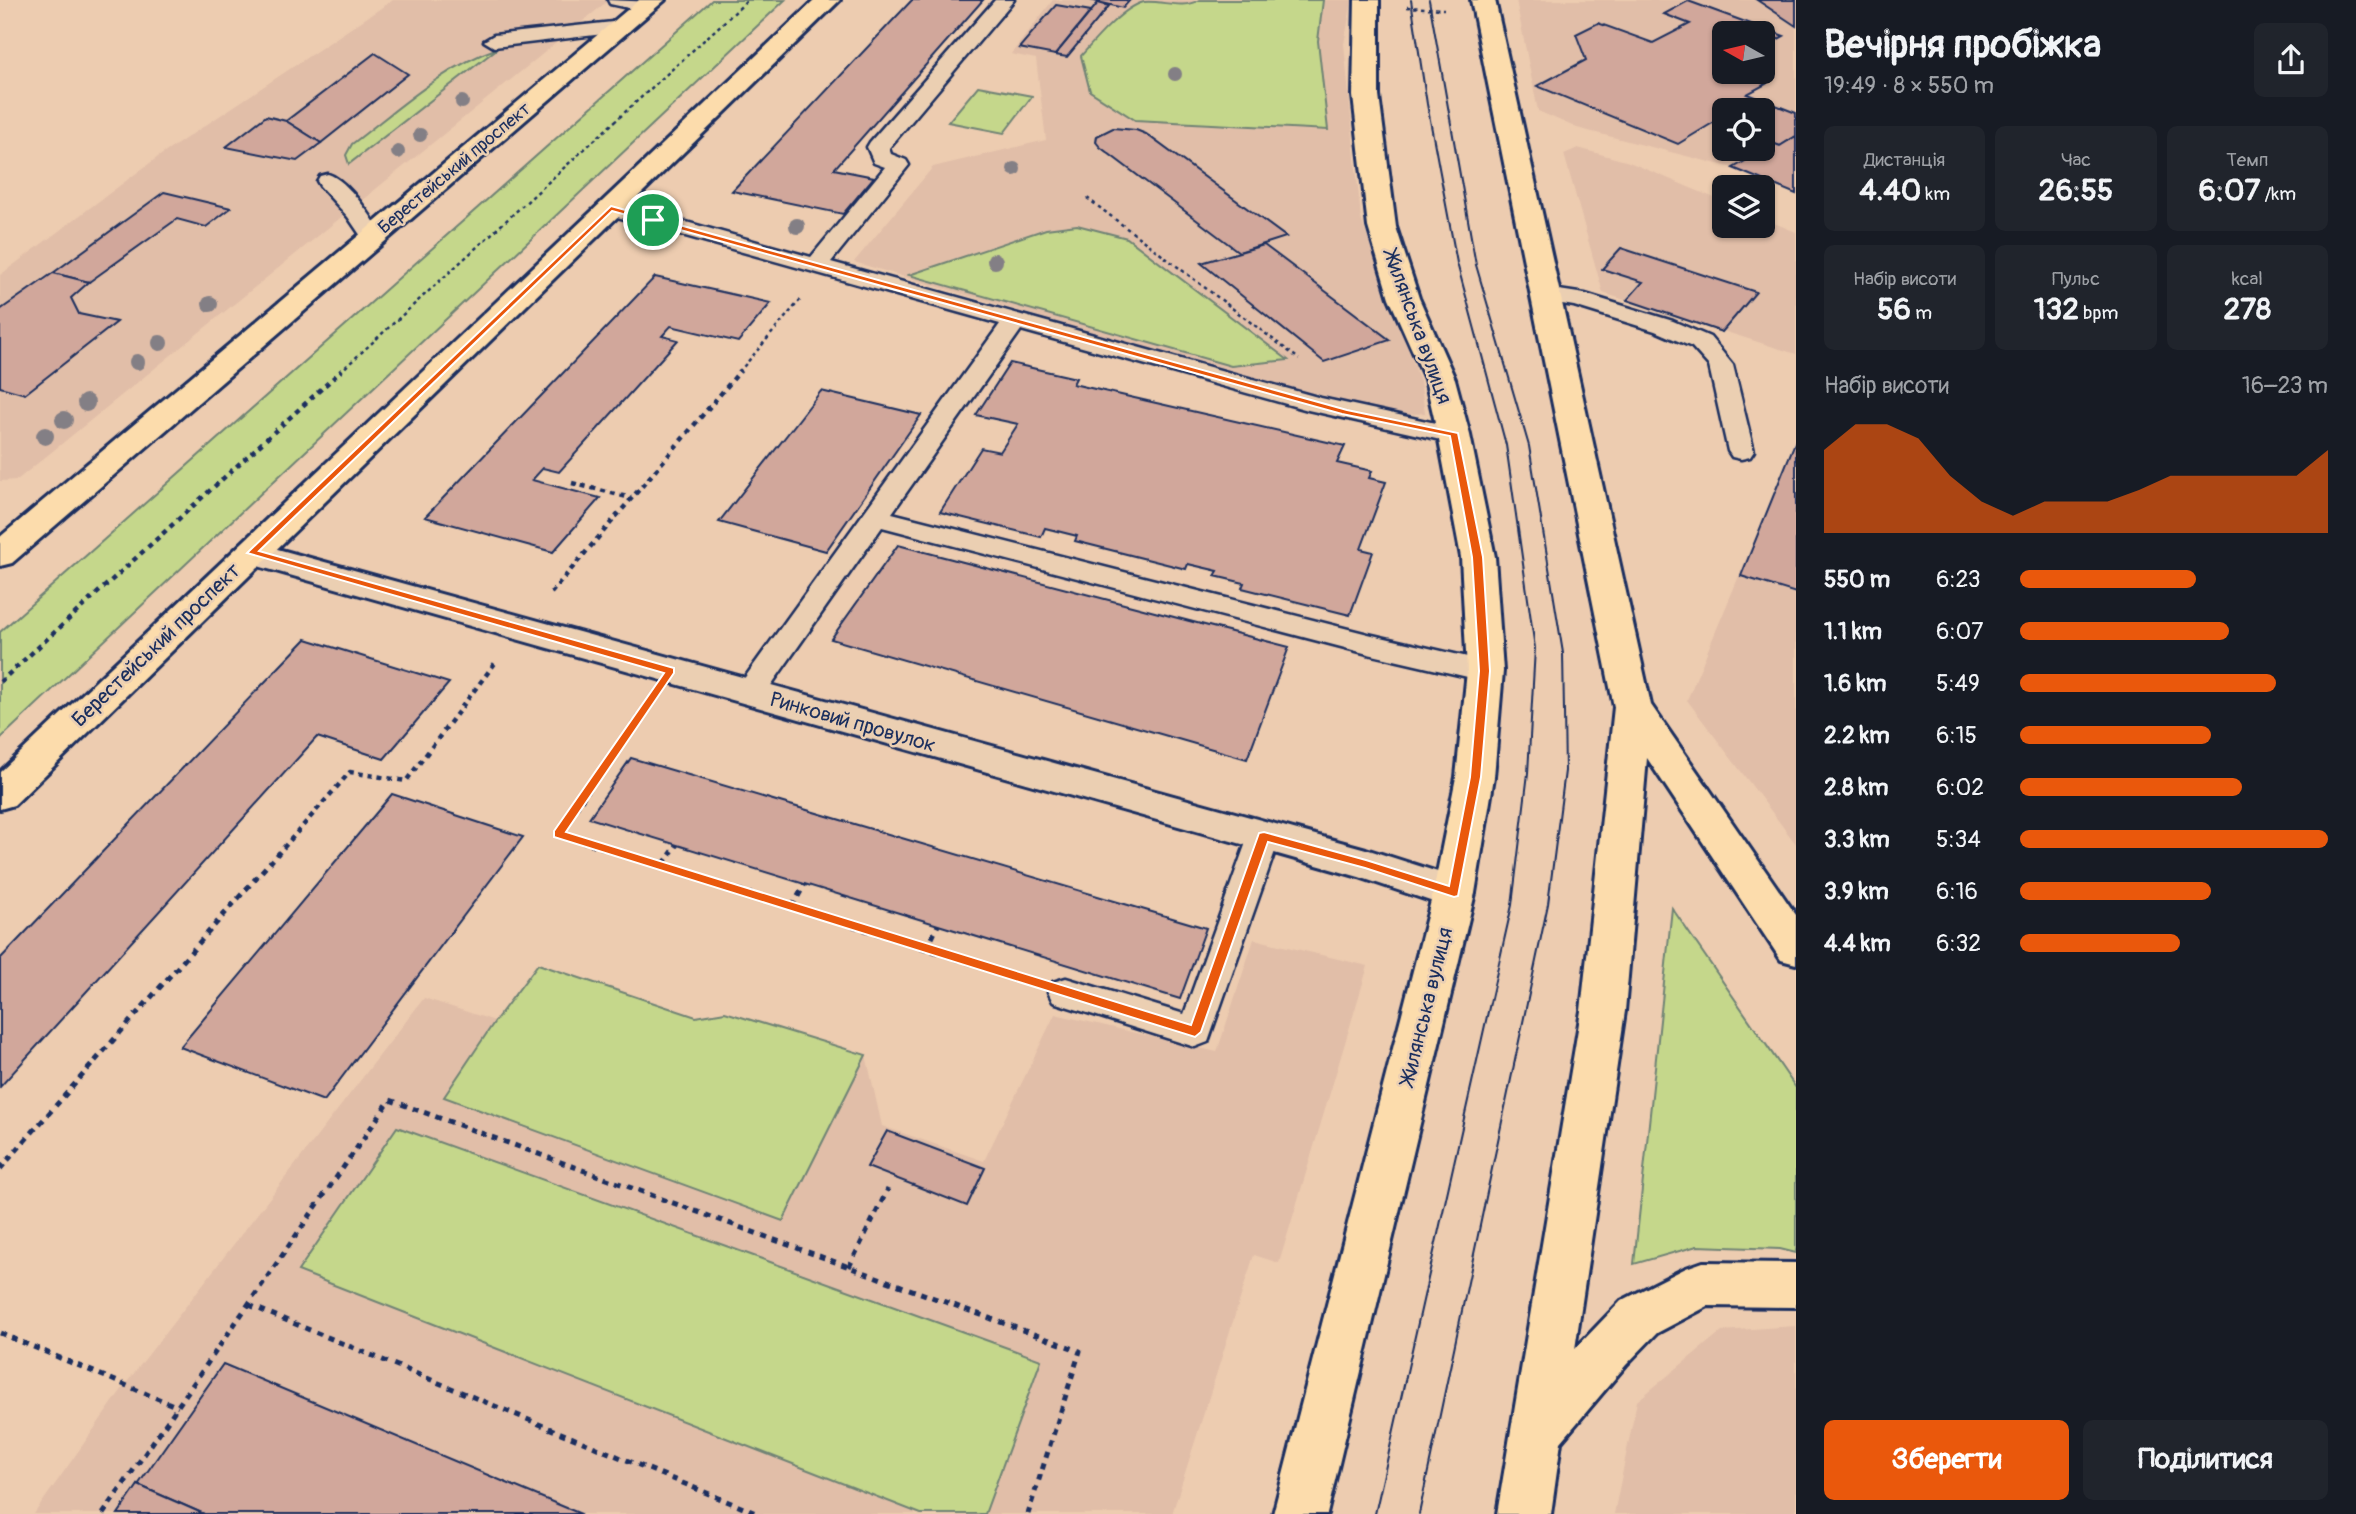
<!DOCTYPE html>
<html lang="uk">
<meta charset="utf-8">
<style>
body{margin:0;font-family:Pangolin,sans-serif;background:#20242c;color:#f1f3f6;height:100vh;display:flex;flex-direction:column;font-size:26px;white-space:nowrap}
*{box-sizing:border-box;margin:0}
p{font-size:23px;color:#9ea1a6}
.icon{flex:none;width:38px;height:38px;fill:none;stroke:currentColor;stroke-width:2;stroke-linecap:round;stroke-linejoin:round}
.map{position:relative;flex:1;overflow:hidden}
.drawer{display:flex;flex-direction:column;background:#171b24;width:560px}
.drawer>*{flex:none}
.needle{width:46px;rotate:278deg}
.fabs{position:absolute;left:1712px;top:21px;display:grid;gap:14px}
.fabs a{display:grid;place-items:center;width:63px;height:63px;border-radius:10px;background:#171b24;box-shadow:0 2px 5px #0004;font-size:35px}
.pin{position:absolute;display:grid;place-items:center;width:60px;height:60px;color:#fff;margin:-30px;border:4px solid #fff;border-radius:50%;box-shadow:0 2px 7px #0007}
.round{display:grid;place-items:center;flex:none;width:74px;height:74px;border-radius:10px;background:#20242c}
.summary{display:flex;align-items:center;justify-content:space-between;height:119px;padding:0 28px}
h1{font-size:38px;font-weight:700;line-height:52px}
.figures{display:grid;grid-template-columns:repeat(3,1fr);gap:10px;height:119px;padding:7px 28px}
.figures div{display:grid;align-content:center;border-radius:10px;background:#20242c;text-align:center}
.figures b{font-size:30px;font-weight:700}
.figures small{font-size:19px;font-weight:400}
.figures p{font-size:19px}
.chart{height:196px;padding:14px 28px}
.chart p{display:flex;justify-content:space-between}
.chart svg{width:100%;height:126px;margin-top:7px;fill:#ea580c;opacity:.7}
.action{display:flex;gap:14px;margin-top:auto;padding:14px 28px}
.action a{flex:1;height:80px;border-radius:10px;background:#ea580c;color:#fff;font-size:28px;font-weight:700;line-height:80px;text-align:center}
.action a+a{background:#20242c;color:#f1f3f6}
ul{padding:0 28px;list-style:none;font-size:23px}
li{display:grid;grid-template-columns:112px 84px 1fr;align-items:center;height:52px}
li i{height:18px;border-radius:9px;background:#ea580c}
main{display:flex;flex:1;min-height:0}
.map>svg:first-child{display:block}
.built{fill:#e1bea8;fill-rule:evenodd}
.green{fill:#c5d78b;stroke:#708374;stroke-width:2}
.building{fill:#d1a79b;stroke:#1b2f5e;stroke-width:2}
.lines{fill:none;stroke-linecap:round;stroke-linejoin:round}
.service-casing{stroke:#1b2f5e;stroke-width:5}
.minor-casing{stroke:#1b2f5e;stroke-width:6}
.primary-casing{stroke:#1b2f5e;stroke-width:6}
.path-far2{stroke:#1b2f5e;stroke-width:2.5;stroke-dasharray:3.5 3.5;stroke-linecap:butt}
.path-far1{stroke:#1b2f5e;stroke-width:4.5;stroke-dasharray:5 5;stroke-linecap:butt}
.path{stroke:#1b2f5e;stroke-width:5;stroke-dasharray:6 6;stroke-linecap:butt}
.service{fill:#ebcfb2;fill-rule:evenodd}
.minor{fill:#ebcfb2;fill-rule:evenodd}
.primary{fill:#fcdcac;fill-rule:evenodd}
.tram{stroke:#1b2f5e;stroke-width:2}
.tree{fill:#837f85}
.route{fill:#ea580c;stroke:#fff;stroke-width:2;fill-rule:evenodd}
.labels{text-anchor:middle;stroke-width:5;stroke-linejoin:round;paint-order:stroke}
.far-street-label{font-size:18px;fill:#1b2f5e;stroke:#ebcfb2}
.street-label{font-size:21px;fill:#1b2f5e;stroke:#ebcfb2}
</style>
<main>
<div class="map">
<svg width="1796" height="1514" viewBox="0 0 1796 1514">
<rect width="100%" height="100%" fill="#edccb0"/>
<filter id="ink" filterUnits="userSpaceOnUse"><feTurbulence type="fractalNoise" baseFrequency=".0143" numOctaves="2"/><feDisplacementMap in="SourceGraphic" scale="14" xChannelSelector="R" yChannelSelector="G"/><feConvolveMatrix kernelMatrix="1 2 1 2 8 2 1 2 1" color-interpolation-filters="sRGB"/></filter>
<g filter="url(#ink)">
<!-- built -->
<g class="built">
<path d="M393,0H609L17,480L0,481V275L158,157Z"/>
<path d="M1053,0H1352L1344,44L1361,219L1420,381L1425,413L1400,415L1199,364L854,262L933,167L1046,140L1036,59L1011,54Z"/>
<path d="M1516,0H1796V136L1775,144L1733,168L1577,128L1538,111ZM1724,33H1762V72H1724ZM1724,110H1762V149H1724Z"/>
<path d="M1578,148L1629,162L1724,202V226H1762V218L1796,232V354L1603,293L1564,154Z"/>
<path d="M1796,440V844L1687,700Z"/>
<path d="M1254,939L1368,966L1279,1263L1254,1255L1172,1514H34L125,1385L424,998L495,1021L538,964L696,1017L725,1012L866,1055L882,1126L984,1161L1055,1014L1217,1052Z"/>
<path d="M1796,1326V1514H1614L1637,1401L1722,1331Z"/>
</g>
<!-- green -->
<g class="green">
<path d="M712,0H785L0,739V632Z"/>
<path d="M1199,0H1323L1318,41L1328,130L1135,120L1090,91L1081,56C1095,40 1123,7 1144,2C1162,0 1182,10 1199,0Z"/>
<path d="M498,48L349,164L346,155L352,144C398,109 443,67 498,48Z"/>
<path d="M978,86L1032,96L1004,133L948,122Z"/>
<path d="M1077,225L1127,238L1288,360L1231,366L909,275L1046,229Z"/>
<path d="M1672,908L1796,1088V1253L1780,1249L1697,1246L1634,1264Z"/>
<path d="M538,964L696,1017L725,1012L866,1055L783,1221L444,1097L495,1021Z"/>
<path d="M397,1127L1041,1360L985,1514H921L298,1271Z"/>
</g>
<!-- building -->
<g class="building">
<path d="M912,0H983L834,169L874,177L843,214L732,191Z"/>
<path d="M1090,0H1130L1123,8Z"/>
<path d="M1757,0H1796V26Z"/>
<path d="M1688,1L1784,36L1762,48V33H1724V72H1733L1766,84L1747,94L1796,113V136L1780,146L1762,139V110H1724V124L1716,121L1678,144L1537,86L1586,60L1576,34L1598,23L1653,43L1690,24L1664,14Z"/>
<path d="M1098,3L1109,6L1067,57L1055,55Z"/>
<path d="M1056,5L1091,11L1055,55L1019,48Z"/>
<path d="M375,53L408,74L321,143L286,121Z"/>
<path d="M266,116L286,121L321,143L297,161L226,147Z"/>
<path d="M1113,128L1136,130L1146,134L1286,237L1239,252L1100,147L1096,142L1097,136Z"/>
<path d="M1796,136V194L1733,168L1775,144L1780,146Z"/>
<path d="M164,192L231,208L206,227L177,219L89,282L53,273Z"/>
<path d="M1264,245L1316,284L1390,340L1324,362L1201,263Z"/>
<path d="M1621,248L1756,292L1722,332L1627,300L1643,282L1602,269Z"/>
<path d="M53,273L89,282L71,298L79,314L117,322L25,394L0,387V310Z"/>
<path d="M655,277L771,303L738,342L671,326L662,336L678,340L559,472L543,468L532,480L600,498L553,552L425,517Z"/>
<path d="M1010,363L1076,378L1073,384L1345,446L1337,463L1372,471L1369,478L1386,482L1361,549L1373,552L1350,615L1242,588L1244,583L1215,576L1218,571L1188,564L1186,569L1075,541L1077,536L1045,528L1041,537L940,512L981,448L1000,452L1018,424L976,415Z"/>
<path d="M821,391L921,415L826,551L719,522Z"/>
<path d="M1796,440V593L1741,576Z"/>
<path d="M898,545L1289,647L1247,759L831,639Z"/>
<path d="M306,639L449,683L384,759L317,737L0,1087V959Z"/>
<path d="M631,758L1206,928L1180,999L589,818Z"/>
<path d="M392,794L523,837L324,1101L180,1047Z"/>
<path d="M887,1131L985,1168L967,1206L867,1167Z"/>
<path d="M223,1364L581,1514H204L138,1485Z"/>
<path d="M138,1485L204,1514H118Z"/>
</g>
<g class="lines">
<!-- service casing -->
<g class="service-casing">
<g id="service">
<path d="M608,0L654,2L657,6L647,12L610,4Z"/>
<path d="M995,0H1014L889,148L891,154L906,160L909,165L831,262L1321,398L1463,429L1467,435L1463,441L1454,443L1308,410L1021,330L892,513L1368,634L1485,661L1496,664L1500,671L1496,678L1485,681L1368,654L882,527L760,701L749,704L738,701L734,694L738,687L1000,324L603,213L600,208L603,203L611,201L811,257L885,167L874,163L867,147L870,142Z"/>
<path d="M622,21L632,27L629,31L494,47L484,41L494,35Z"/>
<path d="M328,174C348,180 373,219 384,237L381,242H365L348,217L320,186L317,181L320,176Z"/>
<path d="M1546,288L1585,294L1673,321L1710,337L1733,365L1754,451L1750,457L1741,459L1732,457L1728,451L1709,366L1692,347L1655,331L1574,306L1538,300L1534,295L1538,290Z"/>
<path d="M1264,825L1276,828L1280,837L1208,1042L1195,1047L1053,1002L1048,992L1053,982L1066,978L1184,1014L1248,837L1252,828Z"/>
</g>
</g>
<!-- minor casing -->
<g class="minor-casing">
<path id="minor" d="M252,542L1366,849L1469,882L1475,893L1469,904L1454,909L1359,877L240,561L235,553L240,545Z"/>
</g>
<!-- primary casing -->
<g class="primary-casing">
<g id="primary">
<path d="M639,0H665L12,563L0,566V537Z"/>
<path d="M815,0H840L14,805L0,809V772Z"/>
<path d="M1355,0H1379V96L1396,227L1419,298L1455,379L1470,435L1495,557L1503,671L1494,777L1475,893L1327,1514H1273L1433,893L1456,777L1467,671L1461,557L1438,435L1425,379L1389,298L1368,227L1353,96Z"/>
<path d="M1471,0H1495L1651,705L1796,915V964L1781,960L1647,758L1625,1011L1575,1349L1621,1301L1686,1268L1703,1262L1796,1263V1307L1708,1306L1657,1333L1626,1365L1561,1442L1551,1514H1497L1581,1011L1614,707Z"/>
</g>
</g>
<!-- path-far2 -->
<g class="path-far2">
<path d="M1407,7L1444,9"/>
<path d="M1087,198L1299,359"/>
<path d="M340,372L748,0"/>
<path d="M739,372L801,299"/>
</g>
<!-- path-far1 -->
<g class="path-far1">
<path d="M572,483L631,498"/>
<path d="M551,593L741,370"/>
<path d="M0,682L342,370"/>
<path d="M647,706L558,834L652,863"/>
<path d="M270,863L350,772L406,781L495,663"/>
<path d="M664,863L677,845"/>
</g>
<!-- path -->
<g class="path">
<path d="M646,861L1022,979"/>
<path d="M662,866L665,861"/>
<path d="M792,907L805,884"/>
<path d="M927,949L938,925"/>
<path d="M0,1169L271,861"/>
<path d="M849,1267L888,1189"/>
<path d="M249,1305L758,1514"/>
<path d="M0,1333L178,1407"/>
<path d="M103,1514L390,1100L1080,1351L1028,1514"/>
</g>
<!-- service -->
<use href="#service" class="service"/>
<!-- minor -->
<use href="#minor" class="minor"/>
<!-- primary -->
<use href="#primary" class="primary"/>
<!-- tram -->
<g class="tram">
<path d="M1375,1514L1512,905L1528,773L1535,648L1506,445L1457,263L1427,104L1411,0"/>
<path d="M1419,1514L1548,904L1565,771L1563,653L1529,446L1476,265L1429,0"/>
</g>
</g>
<!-- trees -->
<g class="tree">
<circle cx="1175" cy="74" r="7"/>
<circle cx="462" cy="102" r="7"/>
<circle cx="420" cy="135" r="7"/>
<circle cx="398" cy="152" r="7"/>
<circle cx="1014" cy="169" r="7"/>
<circle cx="797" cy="226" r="8"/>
<circle cx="995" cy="261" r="8"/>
<circle cx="210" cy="304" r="8"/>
<circle cx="160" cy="343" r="8"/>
<circle cx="137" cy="362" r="8"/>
<circle cx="86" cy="403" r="9"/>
<circle cx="64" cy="420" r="9"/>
<circle cx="45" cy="436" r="9"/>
</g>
</g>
<!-- route -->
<path class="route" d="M611,206L1347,410L1458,433L1483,557L1490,671L1481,777L1458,896L1454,897L1365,868L1268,842L1201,1032L1195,1037L554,837V831L664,673L247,553ZM612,211L1342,414L1450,436L1472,557L1479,671L1470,777L1449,886L1366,860L1264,832L1259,833L1191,1025L566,832L674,673V668L259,551Z"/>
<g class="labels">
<!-- far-street labels -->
<g class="far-street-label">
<text transform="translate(454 168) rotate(-40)" y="6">Берестейський проспект</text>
</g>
<!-- street labels -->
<g class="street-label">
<text transform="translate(1418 327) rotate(70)" y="7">Жилянська вулиця</text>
<text transform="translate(156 645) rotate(-44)" y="7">Берестейський проспект</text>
<text transform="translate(853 722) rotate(16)" y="7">Ринковий провулок</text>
<text transform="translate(1426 1006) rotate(-76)" y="7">Жилянська вулиця</text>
</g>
</g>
</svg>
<div class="fabs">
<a><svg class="needle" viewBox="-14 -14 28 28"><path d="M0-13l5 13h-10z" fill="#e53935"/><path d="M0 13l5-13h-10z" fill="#9ea1a6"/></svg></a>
<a><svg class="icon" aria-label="locate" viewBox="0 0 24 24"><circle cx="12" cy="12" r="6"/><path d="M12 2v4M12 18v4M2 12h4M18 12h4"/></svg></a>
<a><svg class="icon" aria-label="layers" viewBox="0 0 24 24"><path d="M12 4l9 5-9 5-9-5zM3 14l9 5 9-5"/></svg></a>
</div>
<div class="pin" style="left:653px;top:220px;background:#1e9e55"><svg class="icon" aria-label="arrive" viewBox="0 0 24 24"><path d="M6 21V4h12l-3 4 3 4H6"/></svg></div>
</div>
<section class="drawer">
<div class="summary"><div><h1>Вечірня пробіжка</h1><p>19:49 · 8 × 550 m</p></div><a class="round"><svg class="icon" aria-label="share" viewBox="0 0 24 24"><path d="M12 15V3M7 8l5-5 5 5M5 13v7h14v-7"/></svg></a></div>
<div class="figures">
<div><p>Дистанція</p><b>4.40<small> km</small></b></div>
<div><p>Час</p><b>26:55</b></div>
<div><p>Темп</p><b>6:07<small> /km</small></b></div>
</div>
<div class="figures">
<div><p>Набір висоти</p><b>56<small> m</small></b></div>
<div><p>Пульс</p><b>132<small> bpm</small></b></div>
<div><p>kcal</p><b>278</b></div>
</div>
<div class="chart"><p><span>Набір висоти</span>16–23 m</p>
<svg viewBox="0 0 160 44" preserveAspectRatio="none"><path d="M0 44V15L10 6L20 6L30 11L40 24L50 33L60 38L70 33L80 33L90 33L100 29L110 24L120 24L130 24L140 24L150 24L160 15V44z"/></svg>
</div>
<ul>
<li><b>550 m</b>6:23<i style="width:57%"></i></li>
<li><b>1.1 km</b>6:07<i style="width:68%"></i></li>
<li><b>1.6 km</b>5:49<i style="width:83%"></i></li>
<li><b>2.2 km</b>6:15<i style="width:62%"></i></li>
<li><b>2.8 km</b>6:02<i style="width:72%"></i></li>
<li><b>3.3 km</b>5:34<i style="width:100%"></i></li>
<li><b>3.9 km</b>6:16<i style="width:62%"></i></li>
<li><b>4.4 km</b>6:32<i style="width:52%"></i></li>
</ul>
<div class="action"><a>Зберегти</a><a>Поділитися</a></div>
</section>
</main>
